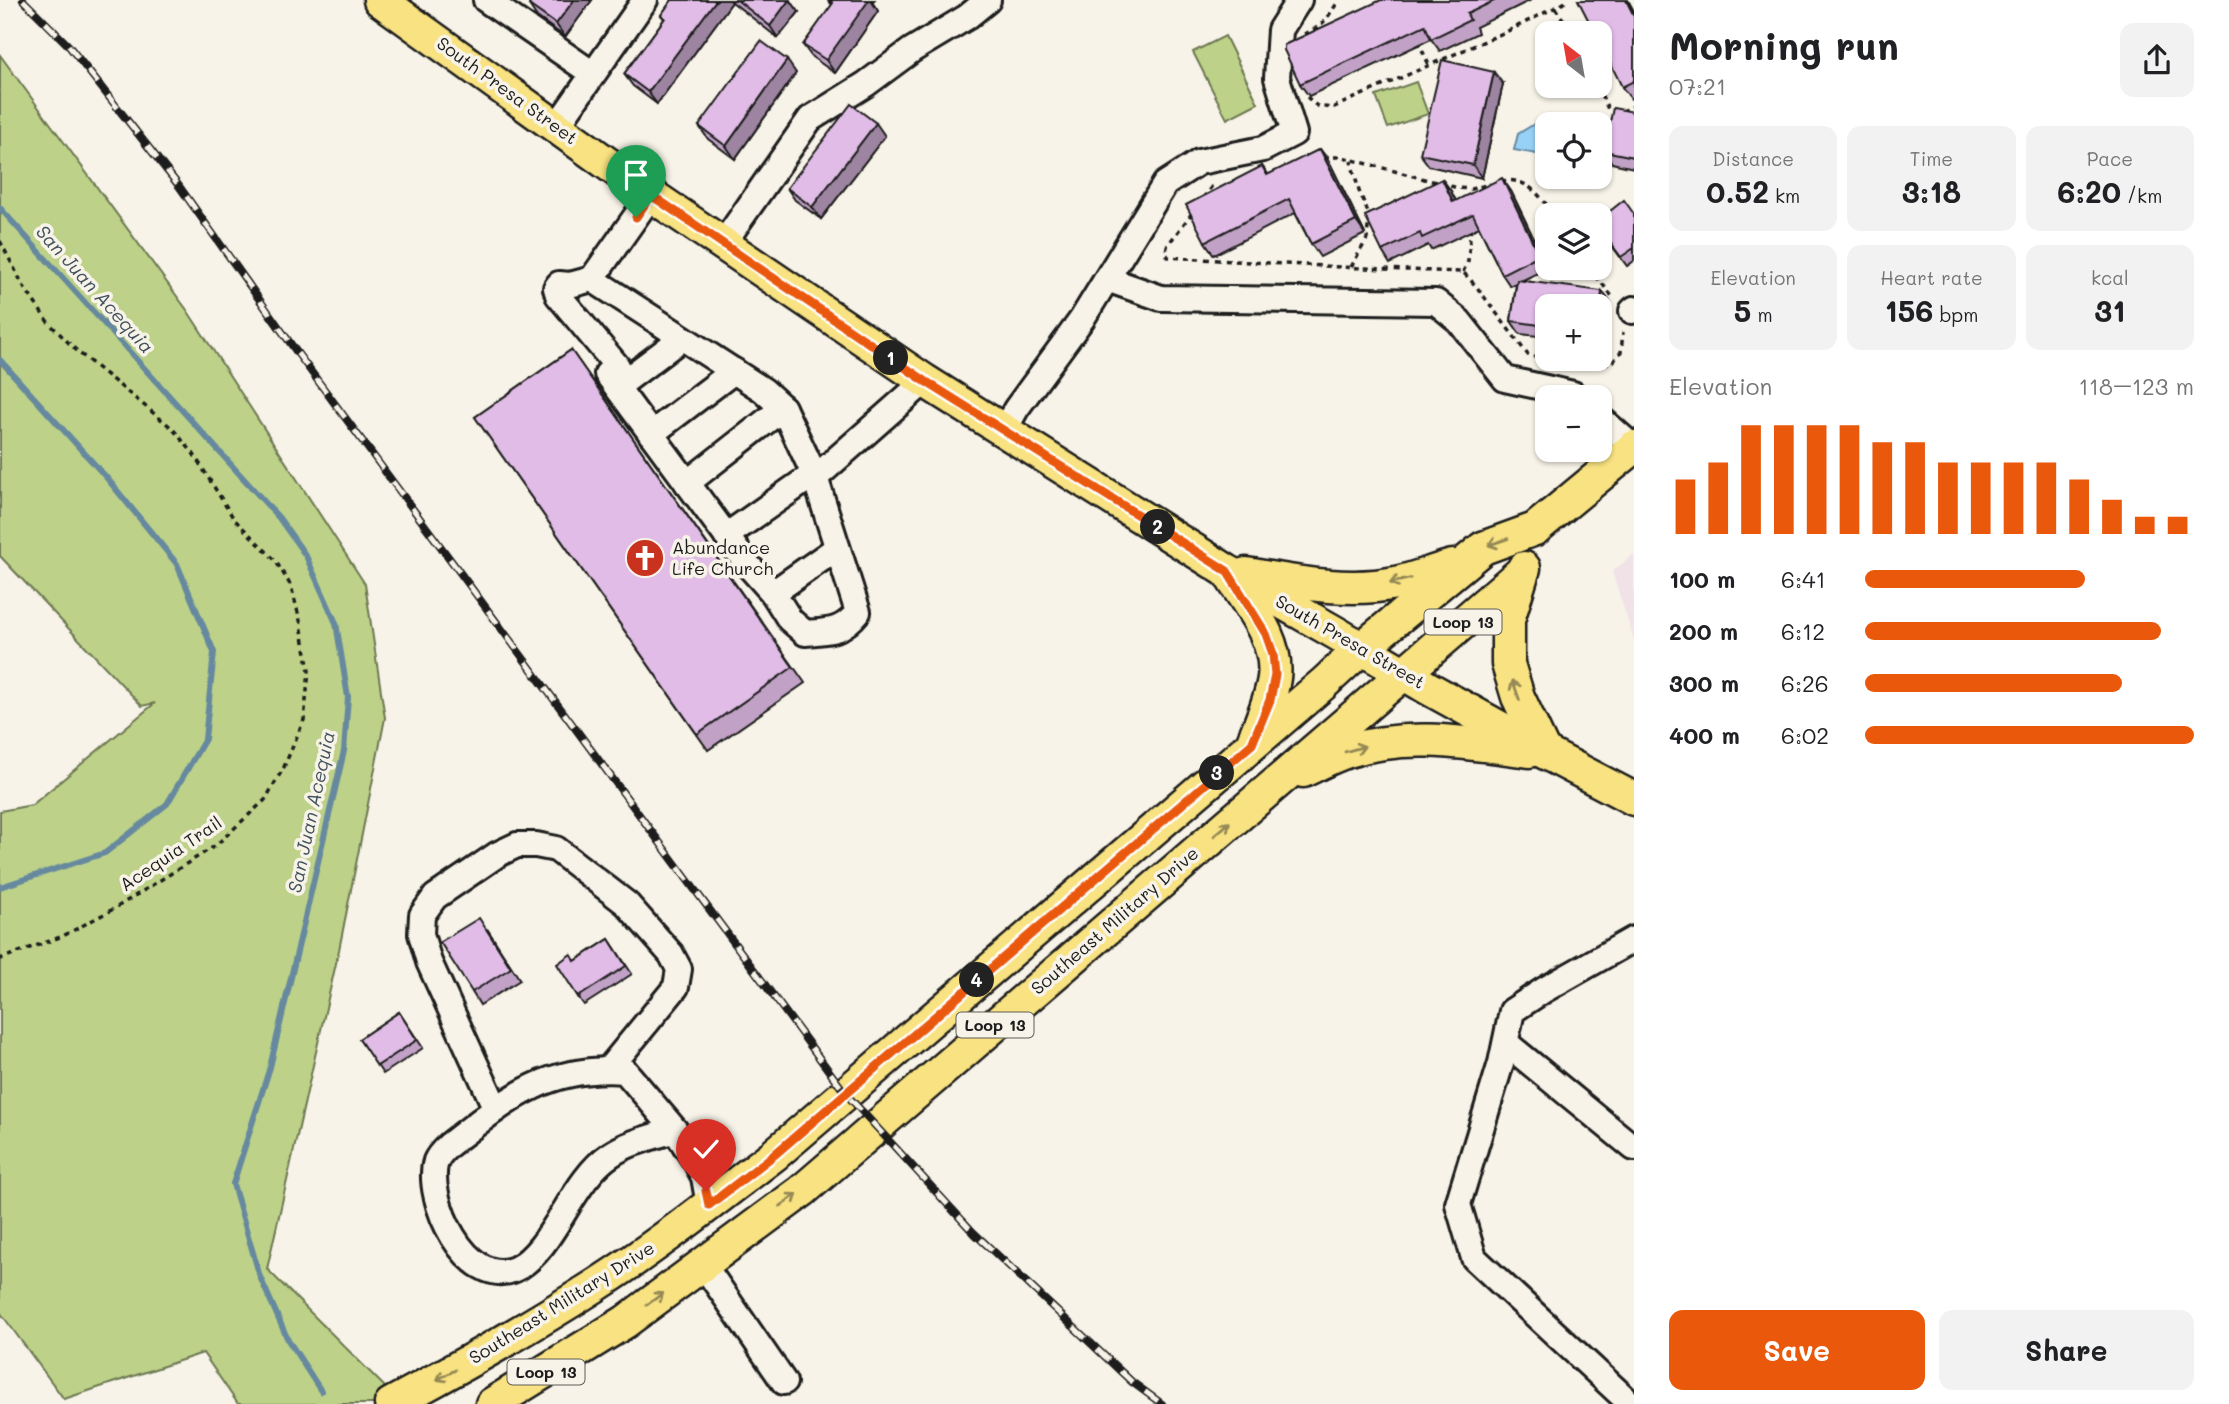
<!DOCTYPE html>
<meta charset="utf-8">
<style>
body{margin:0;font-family:Mali,sans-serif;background:#f2f2f2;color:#202124;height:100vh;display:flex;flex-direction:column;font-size:26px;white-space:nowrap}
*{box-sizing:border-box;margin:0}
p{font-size:23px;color:#757577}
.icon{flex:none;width:38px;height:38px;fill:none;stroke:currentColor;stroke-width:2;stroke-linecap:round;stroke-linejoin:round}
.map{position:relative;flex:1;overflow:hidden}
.sheet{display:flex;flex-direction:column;background:#fff;width:595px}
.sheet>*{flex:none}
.needle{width:46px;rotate:329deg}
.fabs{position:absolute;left:1535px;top:21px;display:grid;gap:14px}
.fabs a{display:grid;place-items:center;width:77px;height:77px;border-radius:14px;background:#fff;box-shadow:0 2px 5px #0004;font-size:35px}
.pin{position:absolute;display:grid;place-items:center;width:60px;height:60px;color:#fff;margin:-72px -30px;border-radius:50% 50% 50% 0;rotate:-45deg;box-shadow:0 0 7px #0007}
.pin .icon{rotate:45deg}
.km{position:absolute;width:35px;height:35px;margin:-18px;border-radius:50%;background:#222;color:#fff;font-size:19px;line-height:35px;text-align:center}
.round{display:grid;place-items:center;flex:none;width:74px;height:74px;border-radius:14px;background:#f2f2f2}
.overview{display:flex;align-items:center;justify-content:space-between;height:119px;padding:0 35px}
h1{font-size:38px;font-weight:700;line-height:52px}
.metrics{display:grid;grid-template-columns:repeat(3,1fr);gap:10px;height:119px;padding:7px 35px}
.metrics div{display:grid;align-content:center;border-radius:14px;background:#f2f2f2;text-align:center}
.metrics b{font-size:30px;font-weight:700}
.metrics small{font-size:19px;font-weight:400}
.metrics p{font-size:19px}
.chart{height:196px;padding:14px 35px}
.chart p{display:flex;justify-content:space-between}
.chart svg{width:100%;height:126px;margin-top:7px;stroke:#ea580c;stroke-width:6}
.button{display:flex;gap:14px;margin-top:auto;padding:14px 35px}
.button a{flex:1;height:80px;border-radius:14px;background:#ea580c;color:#fff;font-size:28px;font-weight:700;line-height:80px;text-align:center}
.button a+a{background:#f2f2f2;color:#202124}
ul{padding:0 35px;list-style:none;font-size:23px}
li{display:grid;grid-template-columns:112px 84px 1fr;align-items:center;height:52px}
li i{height:18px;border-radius:9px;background:#ea580c}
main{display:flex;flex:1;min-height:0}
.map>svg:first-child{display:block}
.built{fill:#f0e2e7}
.green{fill:#bdd288;stroke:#6c7752;stroke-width:2}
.water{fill:#98d1f7;stroke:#66899f;stroke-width:2}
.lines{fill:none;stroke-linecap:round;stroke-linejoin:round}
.stream{stroke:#66899f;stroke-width:6}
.minor-casing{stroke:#1c1c1c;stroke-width:30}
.major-casing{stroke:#1c1c1c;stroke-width:37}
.path{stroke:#1c1c1c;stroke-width:3.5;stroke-dasharray:5 5;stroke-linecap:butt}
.minor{stroke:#f7f3e8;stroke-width:24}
.major{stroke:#f8e281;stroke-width:32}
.rail-casing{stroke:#1c1c1c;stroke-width:8}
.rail{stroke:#f7f3e8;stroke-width:5;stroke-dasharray:16;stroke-linecap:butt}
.wall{fill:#c1a2c6;stroke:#1c1c1c;stroke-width:2}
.shaded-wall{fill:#9d84a1;stroke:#1c1c1c;stroke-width:2}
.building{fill:#e0bce6;stroke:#1c1c1c;stroke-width:2}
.oneway{stroke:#958954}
.route-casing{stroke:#fff;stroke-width:14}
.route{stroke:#ea580c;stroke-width:9}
.labels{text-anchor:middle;stroke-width:7;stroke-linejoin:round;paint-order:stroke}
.shield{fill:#f7f3e8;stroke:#5e5c59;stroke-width:2}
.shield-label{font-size:16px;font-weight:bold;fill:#1c1c1c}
.street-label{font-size:18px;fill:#1c1c1c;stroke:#f7f3e8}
.poi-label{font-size:18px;fill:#1c1c1c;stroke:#f7f3e8;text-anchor:start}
.water-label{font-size:19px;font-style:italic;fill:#41525e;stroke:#f7f3e8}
</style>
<main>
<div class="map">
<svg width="1634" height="1404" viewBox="0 0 1634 1404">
<rect width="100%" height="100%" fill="#f7f3e8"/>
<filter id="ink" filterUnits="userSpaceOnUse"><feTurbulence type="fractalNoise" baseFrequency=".0143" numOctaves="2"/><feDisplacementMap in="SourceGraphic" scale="14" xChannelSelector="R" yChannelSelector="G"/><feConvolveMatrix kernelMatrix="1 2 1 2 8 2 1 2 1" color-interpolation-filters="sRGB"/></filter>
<g filter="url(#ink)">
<!-- built -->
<path class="built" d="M1634,554V640L1612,572Z"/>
<!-- green -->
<g class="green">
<path d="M1225,36L1258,103L1227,119L1193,52Z"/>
<path d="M0,55L187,310L365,584L385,718L339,950L267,1269L402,1404H238L203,1353L64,1399L0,1312V811L32,805L155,703L142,706L0,556Z"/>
<path d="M1416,82L1428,114L1388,128L1376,96Z"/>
</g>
<!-- water -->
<path class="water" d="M1539,121L1547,133V162L1542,155L1514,150L1518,134Z"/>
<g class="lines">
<!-- stream -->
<g class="stream">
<path d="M0,208L279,518L306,556L336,623L348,697L344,751L270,1067L233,1184L260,1277L288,1340L321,1391"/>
<path d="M0,360L106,477L177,564L214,652L205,739L167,804L105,853L0,887"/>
</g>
<!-- minor casing -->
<g class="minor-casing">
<g id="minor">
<path d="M486,0L593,74"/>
<path d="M557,126L645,0"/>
<path d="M651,195L592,279L763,390L783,408L814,474L823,471L925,381"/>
<path d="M723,244L810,119L866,84L912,50L967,17L988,0"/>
<path d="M592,279L570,285L559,284L556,288L558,295L617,366L607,374L747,564L773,593L790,620L805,633C830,631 842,632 858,612L814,474L726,536"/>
<path d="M1107,279L1161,298L1436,302L1459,321L1505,379L1573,394L1576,397"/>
<path d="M1632,311L1634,309"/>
<path d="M617,387L682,338"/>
<path d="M1600,418L1633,447"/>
<path d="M1004,431L1016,409L1082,319L1165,184L1199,162L1263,149L1294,133L1277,78L1280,30L1299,0"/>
<path d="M651,434L734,371"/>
<path d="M687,483L783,408"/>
<path d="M773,593L837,548"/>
<path d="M1506,1043L1634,1148"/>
<path d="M496,1109L429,962L421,934L422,915L435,897L498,854L517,845H536L556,849L627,904L671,954L679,969L676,987L608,1070"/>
<path d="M675,1130C653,1137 629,1142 610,1155C571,1181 553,1251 515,1269C467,1290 424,1198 436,1161C439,1154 444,1150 449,1145C507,1100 546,1065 625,1071L675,1130L696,1162L704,1177L709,1205"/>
<path d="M703,1264L784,1382"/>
<path d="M1631,1404L1474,1258L1458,1204L1501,1063L1512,1011L1544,990L1634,939"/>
</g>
</g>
<!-- major casing -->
<g class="major-casing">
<g id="major">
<path d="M380,0L651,195L925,381L1227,571L1336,633L1428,688L1544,752L1634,799"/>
<path d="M1524,568L1508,620V664L1518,697L1544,752"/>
<path d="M1246,574C1295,582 1347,593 1396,583C1415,579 1434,571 1453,566"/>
<path d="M1230,575C1248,605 1279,640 1274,678C1271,699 1262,719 1254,739"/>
<path d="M1303,771C1318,764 1332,756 1348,751C1407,732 1468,743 1529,751"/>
<path d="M391,1404C462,1366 531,1327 598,1284C659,1245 716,1199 774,1155L1323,684L1362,648L1483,548L1535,529L1634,447"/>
<path d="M492,1404L625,1322L802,1191L1523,571"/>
</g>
</g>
<!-- path -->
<g class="path">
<path d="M1555,8L1573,33"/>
<path d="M1304,34C1323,27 1328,17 1339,0"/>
<path d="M1418,41L1429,65"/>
<path d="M1597,86L1608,109L1615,111"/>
<path d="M1307,97L1317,106L1332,108L1512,29L1564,3L1566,0"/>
<path d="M1622,111L1634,106"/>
<path d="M1324,157H1342L1458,188L1471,189L1490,184"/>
<path d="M1501,181C1528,177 1540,196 1554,215"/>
<path d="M1203,198L1215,182"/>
<path d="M1192,213L1167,246L1166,253L1168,257C1266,263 1365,269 1463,272L1476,286L1528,355C1549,363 1589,364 1612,363L1621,352L1623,332"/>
<path d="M0,241L24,287L48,322L78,352L172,428L193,453L234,519L275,560L291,586L301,624L309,671L304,720L284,767L265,800L215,846L117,907L63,936L0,959"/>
<path d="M1351,267L1367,239L1369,215L1359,191L1351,161"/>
<path d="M1590,268L1614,299"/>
<path d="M1463,272L1468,261L1471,227"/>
</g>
<!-- minor -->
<use href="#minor" class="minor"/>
<!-- major -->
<use href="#major" class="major"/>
<!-- rail casing -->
<g class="rail-casing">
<path id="rail" d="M23,0L68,45L179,186L298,354L846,1094L973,1232L1132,1382L1162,1404"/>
</g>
<!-- rail -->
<use href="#rail" class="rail"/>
</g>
<!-- wall -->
<g class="wall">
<path d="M532,0H592L565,37L537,17L529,5Z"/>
<path d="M672,0H790L799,12L778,38L732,2L657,104L633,86L624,74L664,19L661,15Z"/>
<path d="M828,0H874L872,2L878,11L835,73L812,57L803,45L832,5Z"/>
<path d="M1381,0H1531L1476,27L1478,33L1440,51L1431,39L1309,96L1300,84Z"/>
<path d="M1634,11V97L1631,99L1622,87Z"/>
<path d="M796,73L735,159L708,139L699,126Z"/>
<path d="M1503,84L1482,178L1429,166L1420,154Z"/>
<path d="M1634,112V168L1612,163L1604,151Z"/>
<path d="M885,136L821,219L795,200L787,188Z"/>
<path d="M1320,149L1329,161L1365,234L1320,257L1311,244L1295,213L1214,255L1205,242L1262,166L1269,175Z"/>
<path d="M1442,179L1451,191L1456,201L1511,191L1547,266V268H1548L1523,280L1611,303L1606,345L1600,344V306H1547V337L1520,334L1511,321L1516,284L1510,286L1502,274L1479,227L1431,250L1428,245L1390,264L1382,251Z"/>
<path d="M1634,214V261L1627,266L1600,230Z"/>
<path d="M571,350L805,683L708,750L475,417Z"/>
<path d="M488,930L520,980L480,1005L472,992Z"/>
<path d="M609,939L632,974L584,1005L578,997L575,961Z"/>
<path d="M399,1012L423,1048L383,1074L359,1039Z"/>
</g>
<!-- shaded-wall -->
<g class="shaded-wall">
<path d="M574,0H592L565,37L556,24Z"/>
<path d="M716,0H730L732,2L657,104L648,92Z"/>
<path d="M789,0H790L799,12L778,38L770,26Z"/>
<path d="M867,0H874L872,2L878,11L835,73L826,60Z"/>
<path d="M1626,0H1628L1634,11V16Z"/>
<path d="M787,60L796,73L735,159L726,146Z"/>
<path d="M1494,72L1503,84L1482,178L1473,165Z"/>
<path d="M876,123L885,136L821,219L812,207Z"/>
<path d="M1320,149L1329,161L1365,234L1356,221Z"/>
<path d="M1502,178L1511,191L1547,266L1539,255Z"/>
<path d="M1442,179L1451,191L1462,214L1453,202Z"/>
<path d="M1602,291L1611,303L1606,345L1600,336V312Z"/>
</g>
<!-- building -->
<g class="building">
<path d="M532,0H574L556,24L529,5Z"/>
<path d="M672,0H716L648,92L624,74L665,18L661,15Z"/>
<path d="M737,0H789L770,26Z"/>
<path d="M829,0H869L826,60L803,45L833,3Z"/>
<path d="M1381,0H1496L1467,14L1470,20L1431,39L1425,25L1300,84L1284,50V45Z"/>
<path d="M1578,0H1626L1634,16V81L1622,87L1600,42V33H1595Z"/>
<path d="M761,41L787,60L726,146L699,126Z"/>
<path d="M1442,60L1494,72L1473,165L1420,154Z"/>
<path d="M851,104L876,123L812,207L787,188Z"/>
<path d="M1613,108L1634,112V157L1604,151Z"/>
<path d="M1320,149L1356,221L1311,244L1289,199L1205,242L1186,205L1262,166L1267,175Z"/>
<path d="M1502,178L1539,255L1502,274L1473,214L1422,238L1420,233L1382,251L1365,216L1442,179L1453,202Z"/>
<path d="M1624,200L1634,214V248L1621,257L1600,229V219Z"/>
<path d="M1517,280L1602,291L1600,312V306H1547V326L1511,321Z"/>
<path d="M571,350L793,667L697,734L475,417Z"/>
<path d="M479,918L511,968L472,992L440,942Z"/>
<path d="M609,939L626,966L578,997L557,964L571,954L575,961Z"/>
<path d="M399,1012L417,1040L377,1066L359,1039Z"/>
</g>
<!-- one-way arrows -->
<defs><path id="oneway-shaft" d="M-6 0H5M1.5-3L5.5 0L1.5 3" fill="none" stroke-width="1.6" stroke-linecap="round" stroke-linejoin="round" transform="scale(1.75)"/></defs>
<g class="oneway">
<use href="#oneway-shaft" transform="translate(1498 542) rotate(161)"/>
<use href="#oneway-shaft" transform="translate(1400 581) rotate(167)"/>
<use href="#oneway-shaft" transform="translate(1516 690) rotate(-109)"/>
<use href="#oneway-shaft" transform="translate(1355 749) rotate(-16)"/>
<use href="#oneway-shaft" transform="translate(1222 829) rotate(-41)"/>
<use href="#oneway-shaft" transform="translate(789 1200) rotate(-36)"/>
<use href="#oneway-shaft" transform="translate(655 1299) rotate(-36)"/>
<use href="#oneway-shaft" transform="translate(446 1375) rotate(152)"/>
</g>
</g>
<g class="lines" filter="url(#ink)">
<!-- route casing -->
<g class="route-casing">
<path id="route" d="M636,217L651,195L925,381L1227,571L1266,634L1273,654L1275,675L1270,700L1252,744L774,1155L709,1205L706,1191"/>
</g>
<!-- route -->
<use href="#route" class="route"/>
</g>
<!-- icons -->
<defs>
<g id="church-disc" transform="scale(2.0125)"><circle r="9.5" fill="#c8321e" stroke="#f7f3e8"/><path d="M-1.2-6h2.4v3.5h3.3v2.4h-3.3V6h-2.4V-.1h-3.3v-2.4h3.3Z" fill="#fff"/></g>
</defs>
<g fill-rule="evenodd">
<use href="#church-disc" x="645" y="558"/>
</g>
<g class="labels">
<!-- shield labels -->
<g class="shield">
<rect x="1424.5" y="609.5" width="77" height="25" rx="5"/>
<rect x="956.5" y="1012.5" width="77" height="25" rx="5"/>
<rect x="507.5" y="1359.5" width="77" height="25" rx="5"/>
</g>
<g class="shield-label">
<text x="1463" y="628">Loop 13</text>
<text x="995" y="1031">Loop 13</text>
<text x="546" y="1378">Loop 13</text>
</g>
<!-- street labels -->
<g class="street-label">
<text transform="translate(507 91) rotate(36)" y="6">South Presa Street</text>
<text transform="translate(1350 642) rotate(30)" y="6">South Presa Street</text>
<text transform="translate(171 854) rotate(-34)" y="6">Acequia Trail</text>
<text transform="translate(1115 921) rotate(-41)" y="6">Southeast Military Drive</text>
<text transform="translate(562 1303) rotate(-32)" y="6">Southeast Military Drive</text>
</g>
<!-- poi labels -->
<g class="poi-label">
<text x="672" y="554">Abundance<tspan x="672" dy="21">Life Church</tspan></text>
</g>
<!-- water labels -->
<g class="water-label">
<text transform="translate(95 289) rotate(48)" y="7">San Juan Acequia</text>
<text transform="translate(311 812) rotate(-78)" y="7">San Juan Acequia</text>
</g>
</g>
</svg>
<div class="fabs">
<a><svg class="needle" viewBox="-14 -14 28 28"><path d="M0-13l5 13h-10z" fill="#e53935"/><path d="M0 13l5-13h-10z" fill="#757577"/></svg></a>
<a><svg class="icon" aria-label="locate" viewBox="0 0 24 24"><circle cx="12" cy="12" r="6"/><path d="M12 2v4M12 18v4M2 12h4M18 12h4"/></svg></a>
<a><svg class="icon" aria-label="layers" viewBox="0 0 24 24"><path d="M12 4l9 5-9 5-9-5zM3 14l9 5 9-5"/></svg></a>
<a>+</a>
<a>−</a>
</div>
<div class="pin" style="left:636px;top:217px;background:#1e9e55"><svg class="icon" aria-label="arrive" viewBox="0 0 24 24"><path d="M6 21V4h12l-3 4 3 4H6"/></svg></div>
<div class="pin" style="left:706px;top:1191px;background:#d93025"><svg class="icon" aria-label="check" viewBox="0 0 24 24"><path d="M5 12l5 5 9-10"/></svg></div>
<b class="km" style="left:891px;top:358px">1</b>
<b class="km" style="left:1158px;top:527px">2</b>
<b class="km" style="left:1217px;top:773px">3</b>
<b class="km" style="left:977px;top:980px">4</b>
</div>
<section class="sheet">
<div class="overview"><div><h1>Morning run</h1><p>07:21</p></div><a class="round"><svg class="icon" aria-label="share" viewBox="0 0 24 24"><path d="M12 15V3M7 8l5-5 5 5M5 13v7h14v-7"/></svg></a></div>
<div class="metrics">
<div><p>Distance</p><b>0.52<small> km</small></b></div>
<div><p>Time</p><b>3:18</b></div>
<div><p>Pace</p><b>6:20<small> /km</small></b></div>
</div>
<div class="metrics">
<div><p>Elevation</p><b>5<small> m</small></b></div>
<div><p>Heart rate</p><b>156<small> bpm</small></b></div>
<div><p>kcal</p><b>31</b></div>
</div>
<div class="chart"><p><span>Elevation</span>118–123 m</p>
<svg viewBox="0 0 160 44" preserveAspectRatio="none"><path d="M5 44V25M15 44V19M25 44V6M35 44V6M45 44V6M55 44V6M65 44V12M75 44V12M85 44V19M95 44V19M105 44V19M115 44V19M125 44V25M135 44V32M145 44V38M155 44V38"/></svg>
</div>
<ul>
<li><b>100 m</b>6:41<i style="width:67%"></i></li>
<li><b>200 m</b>6:12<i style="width:90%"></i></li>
<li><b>300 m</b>6:26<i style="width:78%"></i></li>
<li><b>400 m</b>6:02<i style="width:100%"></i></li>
</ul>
<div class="button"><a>Save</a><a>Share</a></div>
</section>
</main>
